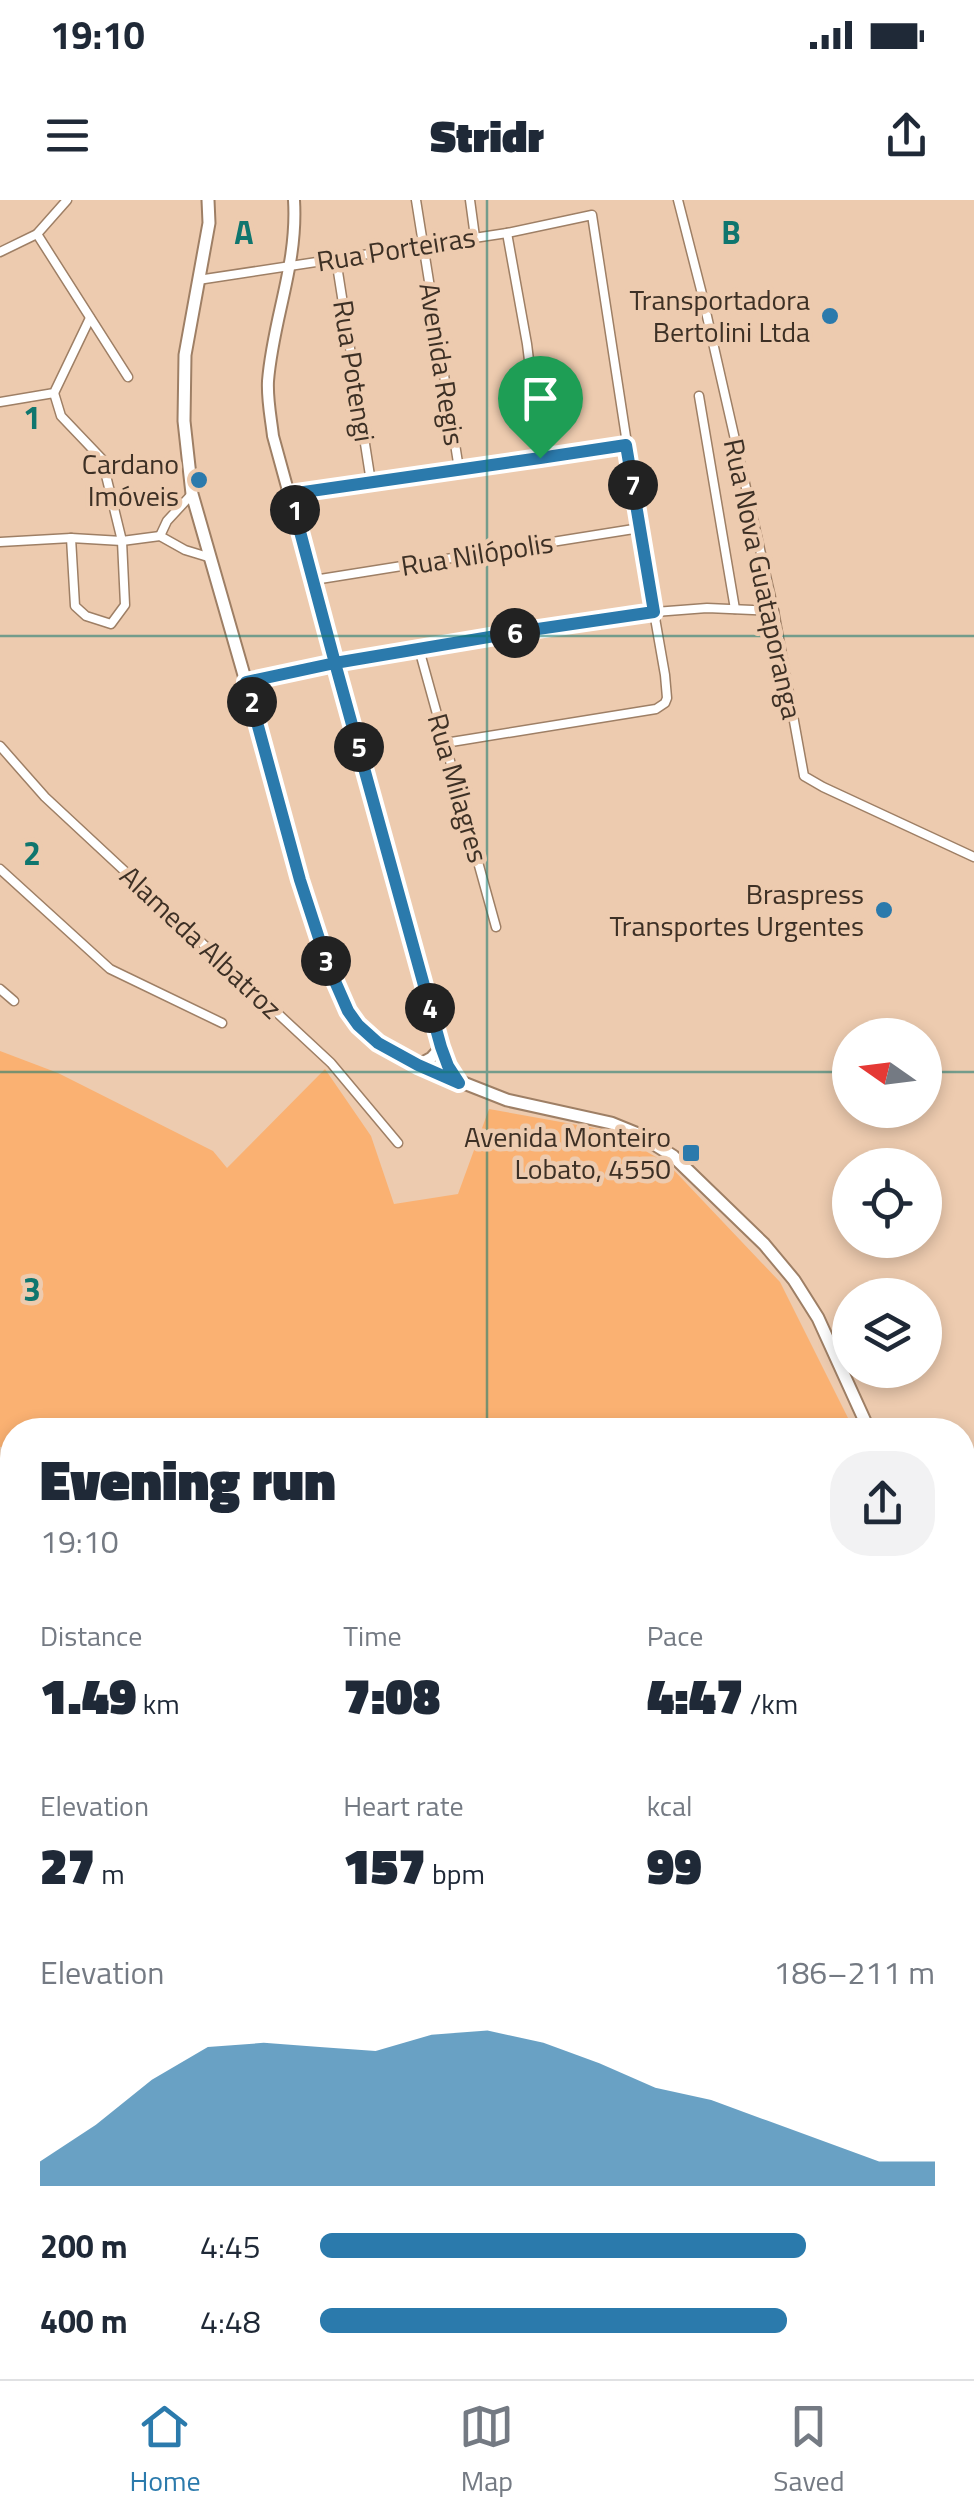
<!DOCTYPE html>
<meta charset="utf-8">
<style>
body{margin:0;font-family:"Titillium Web",sans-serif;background:#f2f2f3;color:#1f2937;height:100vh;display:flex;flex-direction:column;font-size:38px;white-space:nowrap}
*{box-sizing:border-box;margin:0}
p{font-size:32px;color:#747a83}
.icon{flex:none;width:55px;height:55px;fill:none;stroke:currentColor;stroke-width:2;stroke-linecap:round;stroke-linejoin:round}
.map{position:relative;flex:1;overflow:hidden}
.panel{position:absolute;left:0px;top:1218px;width:975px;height:962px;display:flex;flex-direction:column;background:#fff;border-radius:40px 40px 0 0;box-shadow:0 5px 15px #0003}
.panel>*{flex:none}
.needle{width:65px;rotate:284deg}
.tools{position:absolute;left:832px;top:818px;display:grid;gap:20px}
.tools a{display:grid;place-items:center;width:110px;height:110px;border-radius:50%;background:#fff;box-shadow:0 5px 15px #0003;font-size:50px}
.pin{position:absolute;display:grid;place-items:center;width:85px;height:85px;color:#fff;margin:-102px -42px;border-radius:50% 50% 50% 0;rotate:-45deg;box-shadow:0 0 10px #0007}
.pin .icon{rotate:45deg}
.km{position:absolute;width:50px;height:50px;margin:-25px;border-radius:50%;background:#222;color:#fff;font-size:28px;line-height:50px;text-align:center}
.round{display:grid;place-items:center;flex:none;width:105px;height:105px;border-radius:40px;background:#f2f2f3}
.overview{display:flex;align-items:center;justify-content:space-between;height:170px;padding:0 40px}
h1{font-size:55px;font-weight:800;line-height:75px}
.metrics{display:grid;grid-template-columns:repeat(3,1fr);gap:15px;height:170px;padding:10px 40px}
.metrics div{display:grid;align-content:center}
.metrics b{font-size:50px;font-weight:800}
.metrics small{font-size:28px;font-weight:400}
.metrics p{font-size:28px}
.chart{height:280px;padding:20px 40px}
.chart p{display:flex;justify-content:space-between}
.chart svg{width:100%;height:180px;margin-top:10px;fill:#2b7aac;opacity:.7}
ul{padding:0 40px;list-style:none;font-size:32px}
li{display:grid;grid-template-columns:160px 120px 1fr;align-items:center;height:75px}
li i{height:25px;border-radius:12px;background:#2b7aac}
.status{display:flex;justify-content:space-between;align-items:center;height:70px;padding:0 50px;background:#fff;direction:ltr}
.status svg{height:28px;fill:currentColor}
header{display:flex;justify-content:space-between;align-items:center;height:130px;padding:0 40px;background:#fff;font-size:45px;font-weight:800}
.menu{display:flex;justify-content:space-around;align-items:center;height:140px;border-top:2px solid #e0e1e3;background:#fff;font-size:28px;color:#747a83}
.menu a{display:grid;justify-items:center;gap:5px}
.menu .current{color:#2b7aac}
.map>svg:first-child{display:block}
.green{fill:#fab172}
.water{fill:#6fc3fd;stroke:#6097bc;stroke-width:2.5}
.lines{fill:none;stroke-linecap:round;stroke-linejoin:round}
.stream{stroke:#6097bc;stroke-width:2.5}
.minor-casing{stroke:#9e7f65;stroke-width:11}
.tertiary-casing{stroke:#9e7f65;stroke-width:14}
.secondary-casing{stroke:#9e7f65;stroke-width:15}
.motorway-casing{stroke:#707b39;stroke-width:18}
.minor{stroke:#fff;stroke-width:8}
.tertiary{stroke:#fff;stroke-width:10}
.secondary{stroke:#fff;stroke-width:11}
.motorway{stroke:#8ca344;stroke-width:14}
.rail{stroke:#937c69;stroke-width:2.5;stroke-dasharray:15 8;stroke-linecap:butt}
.route-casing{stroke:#fff;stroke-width:20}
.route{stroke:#2b7aac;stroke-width:12}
.grid{fill:none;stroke:#0f766e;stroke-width:2.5;stroke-opacity:0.55}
.poi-dot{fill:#2b7aac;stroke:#edcbaf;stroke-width:4}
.labels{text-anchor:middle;stroke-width:9;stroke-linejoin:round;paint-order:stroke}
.street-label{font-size:28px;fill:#3d3025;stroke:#edcbaf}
.poi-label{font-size:28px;fill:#3d3025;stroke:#edcbaf;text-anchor:end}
.grid-label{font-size:32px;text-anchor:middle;font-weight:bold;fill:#0f766e;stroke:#edcbaf;stroke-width:9;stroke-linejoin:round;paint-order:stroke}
</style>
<div class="status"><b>19:10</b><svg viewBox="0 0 49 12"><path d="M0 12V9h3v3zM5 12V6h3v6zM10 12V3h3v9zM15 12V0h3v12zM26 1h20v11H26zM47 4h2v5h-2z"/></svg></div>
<header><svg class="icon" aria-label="menu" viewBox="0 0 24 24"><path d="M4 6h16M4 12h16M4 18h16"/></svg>Stridr<svg class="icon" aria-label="share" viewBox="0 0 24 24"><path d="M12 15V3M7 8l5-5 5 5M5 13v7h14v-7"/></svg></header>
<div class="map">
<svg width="974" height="2179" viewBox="0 0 974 2179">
<rect width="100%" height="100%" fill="#edcbaf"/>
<!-- green -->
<g class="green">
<path d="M0,851L58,873L213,951L227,968L325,869L371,936L394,1004L458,994L489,909L611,931L668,964L780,1082L854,1230H12V1245L0,1247Z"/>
<path d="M974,1493V1654H963V1498Z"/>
<path d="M12,1719V1960L0,1963V1728Z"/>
<path d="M12,2016V2168H44V2179H0V2018Z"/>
<rect x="48" y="2168" width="129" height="11"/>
<path d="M183,2168H233L234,2179H183Z"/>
</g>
<!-- water -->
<path class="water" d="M12,1260V1411L0,1413V1262L7,1264Z"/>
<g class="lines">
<!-- stream -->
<g class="stream">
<path d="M0,1832L12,1829"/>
<path d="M190,2168L194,2179"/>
</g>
<!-- minor casing -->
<g class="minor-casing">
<g id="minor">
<path d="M416,0L459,269"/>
<path d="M470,0L475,37"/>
<path d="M678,0L701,90L774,411L804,576L823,587L974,657"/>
<path d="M507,33L527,144L541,258"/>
<path d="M37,34L128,177"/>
<path d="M0,52L37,34L67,0"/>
<path d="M336,59L371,282"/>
<path d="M198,80L507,33L592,15L645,361L665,475L667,498L665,503L656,509L445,543"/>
<path d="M54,193L61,216L102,259L122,341L125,405L111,424L86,416L75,406L71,338"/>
<path d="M699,196L735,409"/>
<path d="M0,202L54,193L90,118"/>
<path d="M290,293L626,245"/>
<path d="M160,336L167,321L192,294"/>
<path d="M0,342L71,338L122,341L160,336L185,350L208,357"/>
<path d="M314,380L640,328"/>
<path d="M419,449L496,727"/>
<path d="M246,482L335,463L531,430L655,412L707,408L774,411"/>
<path d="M0,546L45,597L331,863L398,943"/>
<path d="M0,669L110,769L222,823"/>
<path d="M0,789L14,801"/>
<path d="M962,1934L974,1932"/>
<path d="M962,1994L974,1992"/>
<path d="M962,2050L974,2048"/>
<path d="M962,2104L974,2102"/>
<path d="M246,2168L247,2179"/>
<path d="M360,2168L361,2179"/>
<path d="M384,2168L385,2179"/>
<path d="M509,2168L510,2179"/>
<path d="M766,2168L767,2179"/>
<path d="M886,2177L974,2167"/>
<path d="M543,2179L624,2168"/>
</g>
</g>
<!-- tertiary casing -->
<g class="tertiary-casing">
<g id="tertiary">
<path d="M294,0C298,65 273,118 268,181C267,200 271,218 273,236L441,847L448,866L459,883"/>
<path d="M418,865L431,858L441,847"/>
<path d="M0,1981L12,1980"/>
<path d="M0,2009L12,2008"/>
</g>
</g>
<!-- secondary casing -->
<g class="secondary-casing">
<g id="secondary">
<path d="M208,0L209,23L185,155L184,221L192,294L248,489L300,680L327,763L348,811L358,825L378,843L418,865L507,900L611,923L638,934L673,956L764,1044L794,1080L818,1118L869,1230"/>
<path d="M0,1717L12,1712"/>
<path d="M962,1804L974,1809"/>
<path d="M962,1837L974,1856"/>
<path d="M962,1920L974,1918"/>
<path d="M787,2168L789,2179"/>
<path d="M802,2168L828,2179"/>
<path d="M849,2168L851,2179"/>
</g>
</g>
<!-- motorway casing -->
<g class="motorway-casing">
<g id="motorway">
<path d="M962,1470L974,1465"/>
<path d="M0,1484L12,1482"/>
<path d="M0,1518L12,1516"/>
<path d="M962,1669L974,1667"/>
<path d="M1,1678L12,1670"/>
<path d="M962,1692L974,1697"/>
<path d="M962,1704L974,1709"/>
<path d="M962,1719L974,1725"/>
</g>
</g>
<!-- minor -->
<use href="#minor" class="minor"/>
<!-- tertiary -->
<use href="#tertiary" class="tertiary"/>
<!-- secondary -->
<use href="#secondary" class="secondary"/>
<!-- motorway -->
<use href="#motorway" class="motorway"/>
<!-- rail -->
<g class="rail">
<path d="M962,1453L974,1454"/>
<path d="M0,1551L12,1549"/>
</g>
</g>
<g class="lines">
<!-- route casing -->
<g class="route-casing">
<path id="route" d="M540,258L290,294L335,463L246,482L300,680L327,763L348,811L358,825L378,843L418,865L459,883L448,866L441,847L335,463L531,430L654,412L626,245L540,258"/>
</g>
<!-- route -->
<use href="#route" class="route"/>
</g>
<!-- grid -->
<path class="grid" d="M487,0V1230M0,436H974M0,872H850M925,872H974M0,1307H12M962,1307H974M0,1743H12M962,1743H974M487,2168V2179"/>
<!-- markers -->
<g class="poi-dot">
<circle cx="830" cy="116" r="10"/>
<circle cx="199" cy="280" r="10"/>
<circle cx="884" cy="710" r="10"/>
<rect x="681" y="943" width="20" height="20" rx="5"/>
</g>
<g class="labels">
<!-- street labels -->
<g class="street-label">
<text transform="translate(396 49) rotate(-9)" y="10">Rua Porteiras</text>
<text transform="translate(442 164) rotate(81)" y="10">Avenida Regis</text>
<text transform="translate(354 171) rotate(81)" y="10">Rua Potengi</text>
<text transform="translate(477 354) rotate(-9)" y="10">Rua Nilópolis</text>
<text transform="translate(763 379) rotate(78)" y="10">Rua Nova Guataporanga</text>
<text transform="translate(458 588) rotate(74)" y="10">Rua Milagres</text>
<text transform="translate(201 742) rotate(43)" y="10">Alameda Albatroz</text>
</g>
<!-- poi labels -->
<g class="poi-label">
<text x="810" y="110">Transportadora<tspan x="810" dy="32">Bertolini Ltda</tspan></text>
<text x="179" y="274">Cardano<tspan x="179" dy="32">Imóveis</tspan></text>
<text x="864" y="704">Braspress<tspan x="864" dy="32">Transportes Urgentes</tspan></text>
<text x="671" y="947">Avenida Monteiro<tspan x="671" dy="32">Lobato, 4550</tspan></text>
</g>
</g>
<g class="grid-label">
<text x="244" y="44">A</text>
<text x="731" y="44">B</text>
<text x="32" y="229">1</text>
<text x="32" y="665">2</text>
<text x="32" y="1101">3</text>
</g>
</svg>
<div class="tools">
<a><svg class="needle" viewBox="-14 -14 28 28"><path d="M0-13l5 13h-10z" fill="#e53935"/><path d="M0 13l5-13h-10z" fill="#747a83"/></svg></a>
<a><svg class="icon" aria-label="locate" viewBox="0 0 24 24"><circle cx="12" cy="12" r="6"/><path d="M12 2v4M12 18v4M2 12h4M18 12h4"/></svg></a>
<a><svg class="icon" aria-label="layers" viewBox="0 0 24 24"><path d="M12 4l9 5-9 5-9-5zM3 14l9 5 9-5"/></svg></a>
</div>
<div class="pin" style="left:540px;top:258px;background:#1e9e55"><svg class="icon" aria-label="arrive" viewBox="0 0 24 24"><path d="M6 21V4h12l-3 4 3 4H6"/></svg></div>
<b class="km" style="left:295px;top:310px">1</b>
<b class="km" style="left:252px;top:502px">2</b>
<b class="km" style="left:326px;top:761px">3</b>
<b class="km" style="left:430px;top:808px">4</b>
<b class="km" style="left:359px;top:547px">5</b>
<b class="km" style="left:515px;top:433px">6</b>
<b class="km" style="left:633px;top:285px">7</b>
<section class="panel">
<div class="overview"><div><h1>Evening run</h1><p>19:10</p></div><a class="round"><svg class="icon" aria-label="share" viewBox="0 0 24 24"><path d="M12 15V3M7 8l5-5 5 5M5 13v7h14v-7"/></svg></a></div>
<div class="metrics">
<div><p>Distance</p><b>1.49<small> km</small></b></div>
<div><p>Time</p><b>7:08</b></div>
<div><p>Pace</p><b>4:47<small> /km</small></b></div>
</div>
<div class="metrics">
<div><p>Elevation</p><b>27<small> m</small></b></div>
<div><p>Heart rate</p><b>157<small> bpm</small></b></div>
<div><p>kcal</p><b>99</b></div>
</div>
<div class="chart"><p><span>Elevation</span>186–211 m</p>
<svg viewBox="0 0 160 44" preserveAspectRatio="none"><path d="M0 44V38L10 29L20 18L30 10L40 9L50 10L60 11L70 7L80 6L90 9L100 14L110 20L120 23L130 28L140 33L150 38L160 38V44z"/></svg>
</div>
<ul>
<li><b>200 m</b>4:45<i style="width:79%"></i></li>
<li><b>400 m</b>4:48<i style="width:76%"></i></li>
</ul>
</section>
</div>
<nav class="menu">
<a class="current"><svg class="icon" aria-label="home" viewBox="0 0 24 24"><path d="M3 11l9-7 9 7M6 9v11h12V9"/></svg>Home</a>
<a><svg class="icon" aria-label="map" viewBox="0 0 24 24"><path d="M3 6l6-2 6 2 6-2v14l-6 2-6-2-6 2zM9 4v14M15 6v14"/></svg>Map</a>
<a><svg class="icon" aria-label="saved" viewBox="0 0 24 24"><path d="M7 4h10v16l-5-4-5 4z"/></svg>Saved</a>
</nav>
